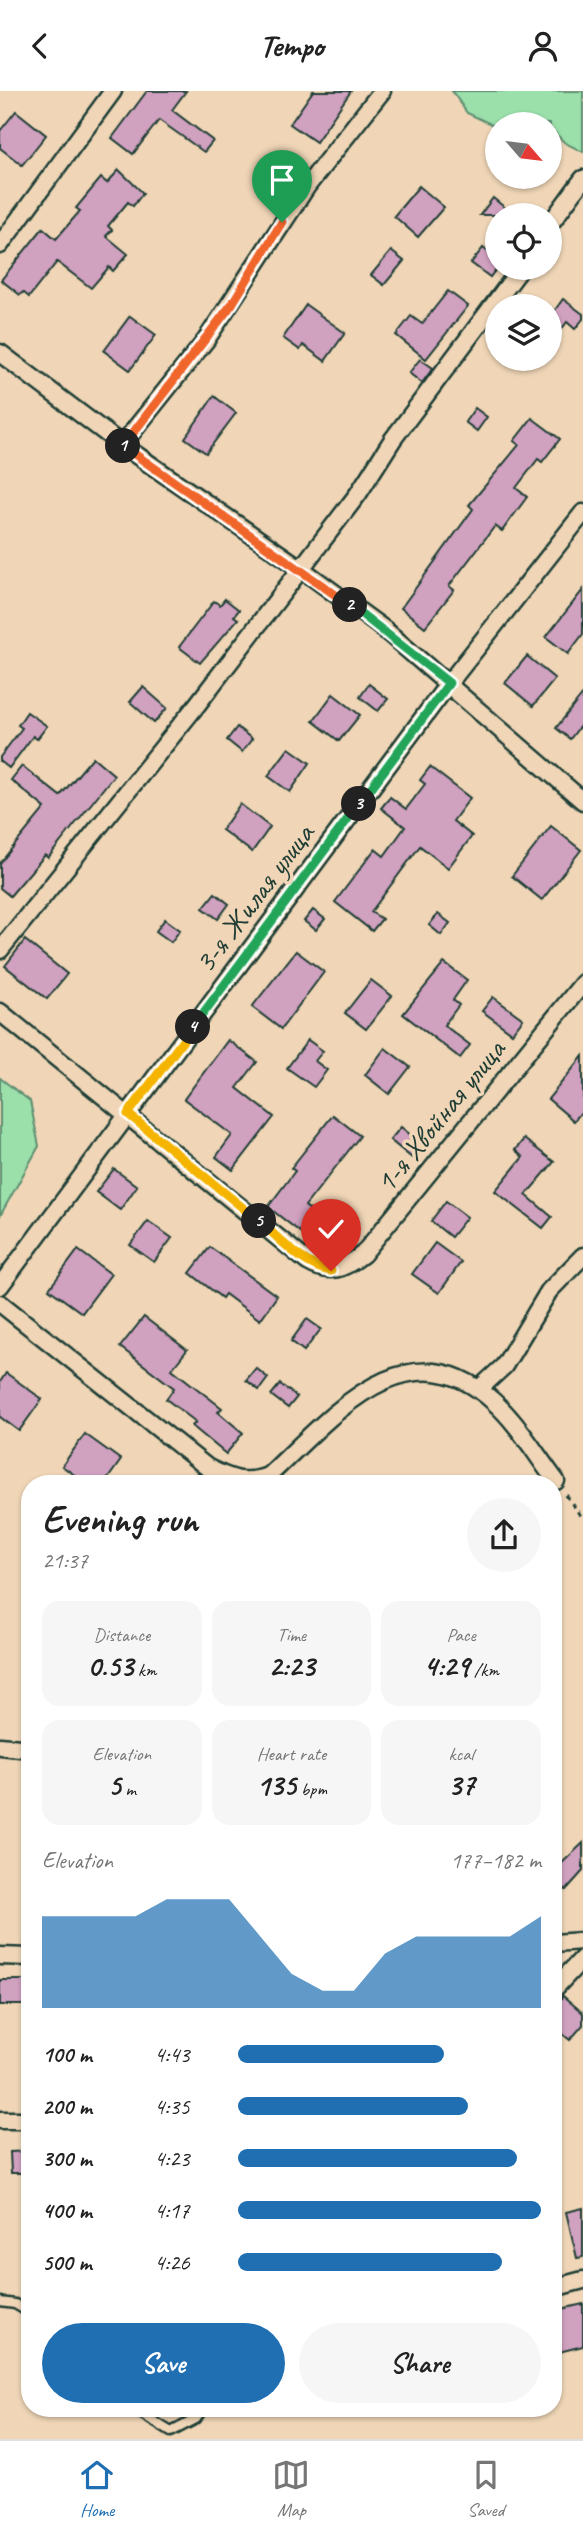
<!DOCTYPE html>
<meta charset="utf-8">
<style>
body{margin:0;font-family:Caveat,sans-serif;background:#f6f6f6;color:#222;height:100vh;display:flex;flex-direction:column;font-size:26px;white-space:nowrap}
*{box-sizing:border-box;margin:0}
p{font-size:23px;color:#767676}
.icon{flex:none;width:38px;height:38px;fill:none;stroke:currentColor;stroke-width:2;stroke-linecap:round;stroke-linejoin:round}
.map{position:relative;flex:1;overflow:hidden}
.drawer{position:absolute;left:21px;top:1384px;width:541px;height:942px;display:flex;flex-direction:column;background:#fff;border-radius:28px;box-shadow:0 2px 5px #0004}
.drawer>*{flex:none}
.needle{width:46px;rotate:118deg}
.controls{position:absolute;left:485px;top:21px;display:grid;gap:14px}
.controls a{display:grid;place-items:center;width:77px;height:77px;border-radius:50%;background:#fff;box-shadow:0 2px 5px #0004;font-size:35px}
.pin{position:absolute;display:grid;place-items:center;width:60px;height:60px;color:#fff;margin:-72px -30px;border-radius:50% 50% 50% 0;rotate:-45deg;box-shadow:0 0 7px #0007}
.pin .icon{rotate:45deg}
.km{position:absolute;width:35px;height:35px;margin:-18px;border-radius:50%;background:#222;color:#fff;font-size:19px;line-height:35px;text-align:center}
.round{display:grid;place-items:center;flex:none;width:74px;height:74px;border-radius:37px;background:#f6f6f6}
.head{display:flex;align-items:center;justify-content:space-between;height:119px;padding:0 21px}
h1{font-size:38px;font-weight:600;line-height:52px}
.metrics{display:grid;grid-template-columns:repeat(3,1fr);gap:10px;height:119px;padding:7px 21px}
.metrics div{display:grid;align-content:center;border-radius:18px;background:#f6f6f6;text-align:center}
.metrics b{font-size:30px;font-weight:600}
.metrics small{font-size:19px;font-weight:400}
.metrics p{font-size:19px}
.chart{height:196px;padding:14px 21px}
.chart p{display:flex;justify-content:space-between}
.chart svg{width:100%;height:126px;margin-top:7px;fill:#1f6fb2;opacity:.7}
.cta{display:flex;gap:14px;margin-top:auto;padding:14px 21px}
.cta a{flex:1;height:80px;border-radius:42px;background:#1f6fb2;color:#fff;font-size:28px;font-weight:600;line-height:80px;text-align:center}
.cta a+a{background:#f6f6f6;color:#222}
ul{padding:0 21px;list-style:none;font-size:23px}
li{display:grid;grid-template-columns:112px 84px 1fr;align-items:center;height:52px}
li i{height:18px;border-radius:9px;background:#1f6fb2}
header{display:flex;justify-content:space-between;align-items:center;height:91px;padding:0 21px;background:#fff;font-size:32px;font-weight:600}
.dock{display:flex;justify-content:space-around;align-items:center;height:98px;border-top:2px solid #e0e0e0;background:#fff;font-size:19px;color:#767676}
.dock a{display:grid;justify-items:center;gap:4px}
.dock .on{color:#1f6fb2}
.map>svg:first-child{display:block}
.green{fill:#9bdfab;stroke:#5d8e70;stroke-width:2}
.building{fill:#d1a1c0;stroke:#1f3d34;stroke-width:2}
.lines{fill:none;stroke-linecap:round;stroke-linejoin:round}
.lane-casing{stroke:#1f3d34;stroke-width:13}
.street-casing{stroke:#1f3d34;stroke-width:21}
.path{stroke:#1f3d34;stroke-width:3.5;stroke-dasharray:5 5;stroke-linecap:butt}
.lane{stroke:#f0d6b7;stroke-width:8}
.street{stroke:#f0d6b7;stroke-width:16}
.split-1-casing{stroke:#fff;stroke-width:14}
.split-2-casing{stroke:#fff;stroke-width:14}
.split-3-casing{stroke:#fff;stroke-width:14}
.split-4-casing{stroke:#fff;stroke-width:14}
.split-5-casing{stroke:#fff;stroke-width:14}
.split-6-casing{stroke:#fff;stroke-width:14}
.split-1{stroke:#f0652b;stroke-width:9}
.split-2{stroke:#f0652b;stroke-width:9}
.split-3{stroke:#22a559;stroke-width:9}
.split-4{stroke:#22a559;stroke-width:9}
.split-5{stroke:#f5b400;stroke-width:9}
.split-6{stroke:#f5b400;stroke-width:9}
.labels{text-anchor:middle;stroke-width:7;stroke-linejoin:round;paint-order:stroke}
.street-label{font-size:30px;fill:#1f3d34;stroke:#f0d6b7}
</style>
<header><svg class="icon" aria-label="back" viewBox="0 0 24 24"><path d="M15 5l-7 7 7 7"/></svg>Tempo<svg class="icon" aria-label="person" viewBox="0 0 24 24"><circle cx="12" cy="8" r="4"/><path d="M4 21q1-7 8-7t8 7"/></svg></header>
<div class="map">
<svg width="583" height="2348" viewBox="0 0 583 2348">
<rect width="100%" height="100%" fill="#f0d6b7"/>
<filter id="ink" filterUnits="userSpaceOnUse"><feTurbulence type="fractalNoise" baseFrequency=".0143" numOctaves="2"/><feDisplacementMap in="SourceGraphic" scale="14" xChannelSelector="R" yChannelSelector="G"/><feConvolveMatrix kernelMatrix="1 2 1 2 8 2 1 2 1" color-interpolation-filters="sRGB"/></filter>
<g filter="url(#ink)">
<!-- green -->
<g class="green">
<path d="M452,0H583V61L565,52L550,37V33H497V36L467,22Z"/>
<path d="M0,987L30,1010L39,1055L0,1125Z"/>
</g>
<!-- building -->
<g class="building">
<path d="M147,0H186L172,19L213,50L204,61L159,29L133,63L112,47Z"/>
<path d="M313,0H351L316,51L290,33Z"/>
<path d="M16,20L46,44L22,74L0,57V40Z"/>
<path d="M119,79L143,102L133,115L128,111L108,135L112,139L106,145L128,163L113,180L109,176L91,197L57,171L29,206L23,201L20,204L1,189L43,137L56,148L80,120L76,117L101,87L107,92Z"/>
<path d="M419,95L444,116L418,146L394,125Z"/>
<path d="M493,107L514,124H480Z"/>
<path d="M497,146V177L490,186L471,172L483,157L487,160Z"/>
<path d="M391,160L404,170L384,194L371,184Z"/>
<path d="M448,200L468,215L426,268L396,244L411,225L422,233Z"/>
<path d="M563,208L583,223V228L575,238L567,231L550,254V226Z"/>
<path d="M306,214L345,242L325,270L303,254L300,259L283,247Z"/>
<path d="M130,225L156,244L130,279L104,260Z"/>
<path d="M420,268L433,277L422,292L409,282Z"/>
<path d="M214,305L236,322L206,362L185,347Z"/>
<path d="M475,317L487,326L477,340L465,331Z"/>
<path d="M532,327L560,348L542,371L538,368L516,397L527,406L502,440L495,435L449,495L454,499L425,536L401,517L473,418L469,414L519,354L514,350Z"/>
<path d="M583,499V543L568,563L546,546Z"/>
<path d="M225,508L239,519L234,525L238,528L200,572L179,556L214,510L220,514Z"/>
<path d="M527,565L555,588L533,615L505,592Z"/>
<path d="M369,593L388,608L378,620L360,606Z"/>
<path d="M143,596L167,617L154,632L130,611Z"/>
<path d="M333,603L360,624L339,650L313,630Z"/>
<path d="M583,603V631L570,648L556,637Z"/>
<path d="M27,621L47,635L37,648L33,645L9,677L0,670V666L22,637L18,634Z"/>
<path d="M237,636L252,648L242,661L227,649Z"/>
<path d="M289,657L310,672L290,701L268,685Z"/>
<path d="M93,666L114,684L48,767L45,764L10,805L0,797V772L45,717L11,689L22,675L60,705Z"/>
<path d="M430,676L470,707L453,730L472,745L448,777L420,755L371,821L382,828L372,840L335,811L375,758L384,765L405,736L381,717L390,706L406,718L425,693L420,689Z"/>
<path d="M240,713L270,736L252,761L222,739Z"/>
<path d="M551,735L581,759L542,809L512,785Z"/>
<path d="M215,802L229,813L218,828L203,817Z"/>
<path d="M313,819L325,828L316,839L304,830Z"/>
<path d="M438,823L450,832L441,844L429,834Z"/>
<path d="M165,828L180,839L171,851L156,840Z"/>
<path d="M25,849L67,883L47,908L5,875Z"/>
<path d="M296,860L324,881L281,938L252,916Z"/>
<path d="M444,872L467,889L453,909L459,914L444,934L470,954L460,967L403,923Z"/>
<path d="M371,889L392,905L366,938L345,922Z"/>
<path d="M493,906L523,928L512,942L482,920Z"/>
<path d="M228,949L257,971L237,997L274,1026L233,1079L216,1066L232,1044L184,1008Z"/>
<path d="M308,949L323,960L315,970L327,979L314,996L287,977Z"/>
<path d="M385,957L410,976L389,1003L365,984Z"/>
<path d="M583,965V1019L574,1030L548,1008Z"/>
<path d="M333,1024L360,1045L305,1115L346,1148L332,1166L268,1116L295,1080L291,1077Z"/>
<path d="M401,1036L423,1054L412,1067L390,1049Z"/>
<path d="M524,1048L554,1071L526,1104L552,1126L543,1137L495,1100L523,1066L515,1059Z"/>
<path d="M114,1078L137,1095L120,1119L96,1101Z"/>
<path d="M446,1110L467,1126L451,1146L431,1130Z"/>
<path d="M148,1130L172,1147L154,1171L130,1154Z"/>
<path d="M435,1152L461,1171L439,1202L412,1183Z"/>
<path d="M210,1156L277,1205L260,1229L225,1203L222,1207L190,1182Z"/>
<path d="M78,1159L111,1183L82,1222L49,1198Z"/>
<path d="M144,1226L187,1259L172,1278L222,1317L218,1321L243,1342L226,1363L192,1335L196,1331L166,1308L174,1297L120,1256Z"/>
<path d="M307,1228L321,1238L304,1260L291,1250Z"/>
<path d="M256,1277L268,1287L259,1299L246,1289Z"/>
<path d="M6,1282L42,1308L19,1340L0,1326V1291Z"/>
<path d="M280,1293L297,1306L288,1317L271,1304Z"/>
<path d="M85,1343L121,1369L104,1393H87L62,1375Z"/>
<path d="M583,1752V1780L566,1799L553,1788V1768L560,1774Z"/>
<rect x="0" y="1889" width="30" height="25"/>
<path d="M563,1905L583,1922V1934L570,1949L553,1935V1917Z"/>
<path d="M30,2060V2082H11L10,2061Z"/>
<path d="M583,2117V2166L577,2167L566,2121Z"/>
<path d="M583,2213V2255L559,2261L553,2220Z"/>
</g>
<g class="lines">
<!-- lane casing -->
<g class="lane-casing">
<g id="lane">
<path d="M0,2211L15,2213L30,2222"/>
<path d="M132,2317L171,2341L196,2328L203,2317"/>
</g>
</g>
<!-- street casing -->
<g class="street-casing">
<g id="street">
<path d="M550,133L583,88"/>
<path d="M0,154L113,0"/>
<path d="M0,262L122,354L300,477L385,539L583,710"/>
<path d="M122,354L206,249L307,95L382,0"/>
<path d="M0,859L196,615L358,403L393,348L521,177"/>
<path d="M0,921L308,1171C330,1184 344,1178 363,1163L583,892"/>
<path d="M0,1195L449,592L583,422"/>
<path d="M0,1212L208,1377C230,1388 245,1394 268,1385C329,1329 406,1231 493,1310C518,1332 536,1364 556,1390"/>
<path d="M479,1298L504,1275L549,1200L583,1165"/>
<path d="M0,1655L30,1658"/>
<path d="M553,1852L583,1850"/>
<path d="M0,1865L30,1866"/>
<path d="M553,1899L583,1867"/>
<path d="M0,2029H30"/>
<path d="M553,2197L583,2189"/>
</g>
</g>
<!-- path -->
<path class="path" d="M566,1404L583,1428"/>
<!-- lane -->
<use href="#lane" class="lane"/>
<!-- street -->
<use href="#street" class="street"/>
</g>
</g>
<g class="lines" filter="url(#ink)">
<!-- split-1 casing -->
<g class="split-1-casing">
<path id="split-1" d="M123,355L232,213L282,131"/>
</g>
<!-- split-2 casing -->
<g class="split-2-casing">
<path id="split-2" d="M123,355L350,514"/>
</g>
<!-- split-3 casing -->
<g class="split-3-casing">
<path id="split-3" d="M350,514L449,592L359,713"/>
</g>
<!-- split-4 casing -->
<g class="split-4-casing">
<path id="split-4" d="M193,936L359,713"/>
</g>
<!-- split-5 casing -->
<g class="split-5-casing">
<path id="split-5" d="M193,936L128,1023L259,1130"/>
</g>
<!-- split-6 casing -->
<g class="split-6-casing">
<path id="split-6" d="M259,1130C279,1147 304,1176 331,1180"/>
</g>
<!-- split-1 -->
<use href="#split-1" class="split-1"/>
<!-- split-2 -->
<use href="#split-2" class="split-2"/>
<!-- split-3 -->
<use href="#split-3" class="split-3"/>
<!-- split-4 -->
<use href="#split-4" class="split-4"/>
<!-- split-5 -->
<use href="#split-5" class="split-5"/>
<!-- split-6 -->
<use href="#split-6" class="split-6"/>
</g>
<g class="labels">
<!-- street labels -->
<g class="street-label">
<text transform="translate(254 807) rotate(-53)" y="10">3-я Жилая улица</text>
<text transform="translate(440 1025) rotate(-51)" y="10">1-я Хвойная улица</text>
</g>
</g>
</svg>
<div class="controls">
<a><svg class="needle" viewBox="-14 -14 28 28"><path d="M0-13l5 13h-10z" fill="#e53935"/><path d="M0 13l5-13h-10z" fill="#767676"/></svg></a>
<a><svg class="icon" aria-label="locate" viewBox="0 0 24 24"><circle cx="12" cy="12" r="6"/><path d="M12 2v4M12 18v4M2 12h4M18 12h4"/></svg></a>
<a><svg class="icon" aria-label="layers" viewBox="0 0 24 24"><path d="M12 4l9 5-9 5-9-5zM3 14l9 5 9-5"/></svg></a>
</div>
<div class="pin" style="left:282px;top:131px;background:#1e9e55"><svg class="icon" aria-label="arrive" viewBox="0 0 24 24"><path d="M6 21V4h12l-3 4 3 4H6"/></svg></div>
<div class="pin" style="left:331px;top:1180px;background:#d93025"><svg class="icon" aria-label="check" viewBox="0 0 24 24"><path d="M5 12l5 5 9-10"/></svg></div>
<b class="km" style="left:123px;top:355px">1</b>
<b class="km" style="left:350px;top:514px">2</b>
<b class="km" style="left:359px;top:713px">3</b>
<b class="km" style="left:193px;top:936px">4</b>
<b class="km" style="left:259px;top:1130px">5</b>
<section class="drawer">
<div class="head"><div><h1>Evening run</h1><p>21:37</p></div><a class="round"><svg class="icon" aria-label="share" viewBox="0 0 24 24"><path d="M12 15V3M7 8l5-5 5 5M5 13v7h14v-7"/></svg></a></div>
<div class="metrics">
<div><p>Distance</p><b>0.53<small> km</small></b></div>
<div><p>Time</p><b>2:23</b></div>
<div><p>Pace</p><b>4:29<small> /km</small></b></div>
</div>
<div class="metrics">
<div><p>Elevation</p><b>5<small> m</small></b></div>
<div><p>Heart rate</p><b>135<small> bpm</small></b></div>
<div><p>kcal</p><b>37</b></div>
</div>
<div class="chart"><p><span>Elevation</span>177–182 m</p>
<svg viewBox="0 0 160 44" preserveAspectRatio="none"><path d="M0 44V12L10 12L20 12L30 12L40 6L50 6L60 6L70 19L80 32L90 38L100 38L110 25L120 19L130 19L140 19L150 19L160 12V44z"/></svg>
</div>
<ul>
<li><b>100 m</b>4:43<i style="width:68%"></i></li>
<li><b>200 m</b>4:35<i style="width:76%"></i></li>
<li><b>300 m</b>4:23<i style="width:92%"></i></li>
<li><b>400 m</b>4:17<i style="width:100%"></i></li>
<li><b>500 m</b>4:26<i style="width:87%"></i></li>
</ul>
<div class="cta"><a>Save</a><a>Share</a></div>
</section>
</div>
<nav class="dock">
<a class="on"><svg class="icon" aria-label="home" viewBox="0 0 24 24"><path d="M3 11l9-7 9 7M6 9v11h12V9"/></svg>Home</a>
<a><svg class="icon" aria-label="map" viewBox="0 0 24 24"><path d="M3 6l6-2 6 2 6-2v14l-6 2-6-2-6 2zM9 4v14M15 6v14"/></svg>Map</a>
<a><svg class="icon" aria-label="saved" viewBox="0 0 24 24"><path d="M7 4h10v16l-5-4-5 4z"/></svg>Saved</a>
</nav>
